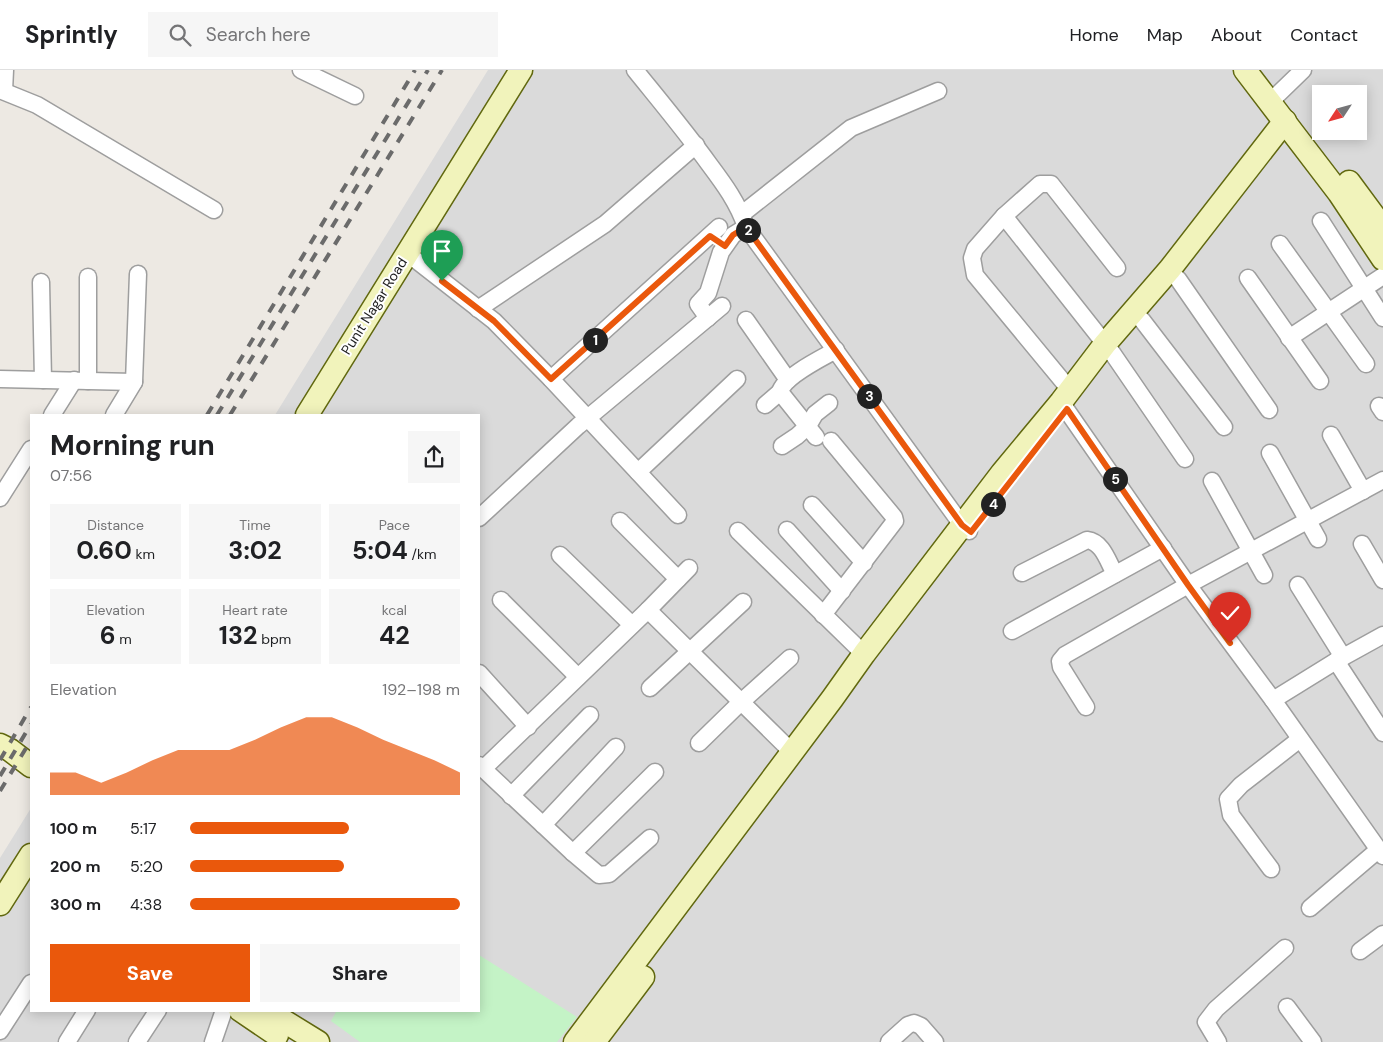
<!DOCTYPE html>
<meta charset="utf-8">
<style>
body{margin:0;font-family:"DM Sans",sans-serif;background:#f6f6f6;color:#202124;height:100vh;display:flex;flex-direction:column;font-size:19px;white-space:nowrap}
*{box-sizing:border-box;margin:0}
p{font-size:16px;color:#757577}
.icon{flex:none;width:28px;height:28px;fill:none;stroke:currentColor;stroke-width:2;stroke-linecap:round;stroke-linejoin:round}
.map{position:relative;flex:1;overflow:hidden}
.details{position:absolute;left:30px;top:344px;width:450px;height:598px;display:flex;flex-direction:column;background:#fff;border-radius:0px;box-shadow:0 2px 12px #0003}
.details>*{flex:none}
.needle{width:32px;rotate:234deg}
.fabs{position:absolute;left:1312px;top:15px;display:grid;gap:10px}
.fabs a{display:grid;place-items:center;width:55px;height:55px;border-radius:0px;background:#fff;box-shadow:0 2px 12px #0003;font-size:25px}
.pin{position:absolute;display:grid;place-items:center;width:42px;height:42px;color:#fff;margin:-51px -21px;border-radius:50% 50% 50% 0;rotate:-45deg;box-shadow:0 0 5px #0007}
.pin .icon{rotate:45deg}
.km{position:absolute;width:25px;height:25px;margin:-12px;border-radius:50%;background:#222;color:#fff;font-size:14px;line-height:25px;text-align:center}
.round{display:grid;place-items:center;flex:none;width:52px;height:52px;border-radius:0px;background:#f6f6f6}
.headline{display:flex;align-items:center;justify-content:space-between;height:85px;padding:0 20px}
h1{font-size:28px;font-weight:700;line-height:38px}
.stats{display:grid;grid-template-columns:repeat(3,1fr);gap:8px;height:85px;padding:5px 20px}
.stats div{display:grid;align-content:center;border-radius:0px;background:#f6f6f6;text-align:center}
.stats b{font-size:25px;font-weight:700}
.stats small{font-size:14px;font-weight:400}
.stats p{font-size:14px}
.chart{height:140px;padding:10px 20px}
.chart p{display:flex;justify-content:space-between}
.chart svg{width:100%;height:90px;margin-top:5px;fill:#ea580c;opacity:.7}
.cta{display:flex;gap:10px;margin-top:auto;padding:10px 20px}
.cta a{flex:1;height:58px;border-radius:0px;background:#ea580c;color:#fff;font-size:20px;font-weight:700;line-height:58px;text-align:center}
.cta a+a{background:#f6f6f6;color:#202124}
ul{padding:0 20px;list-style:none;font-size:16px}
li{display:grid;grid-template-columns:80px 60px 1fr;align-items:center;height:38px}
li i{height:12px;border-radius:6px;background:#ea580c}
header{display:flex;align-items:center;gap:30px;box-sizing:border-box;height:70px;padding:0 25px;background:#fff;border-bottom:1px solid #e0e0e0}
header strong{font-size:24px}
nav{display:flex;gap:28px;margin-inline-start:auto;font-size:18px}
.search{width:350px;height:45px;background:#f6f6f6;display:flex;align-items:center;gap:12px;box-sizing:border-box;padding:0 18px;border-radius:0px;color:#757577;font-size:19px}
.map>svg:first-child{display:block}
.residential{fill:#dadada;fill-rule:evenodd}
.park{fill:#c4f3c6}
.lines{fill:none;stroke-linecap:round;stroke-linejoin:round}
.street-casing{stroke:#9e9e9e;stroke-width:19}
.secondary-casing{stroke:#61680f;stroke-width:25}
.street{stroke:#fff;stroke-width:16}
.secondary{stroke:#f1f3bb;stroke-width:22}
.rail{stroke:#6b6b6b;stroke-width:4;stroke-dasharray:10 10;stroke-linecap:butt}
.route-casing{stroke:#fff;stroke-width:10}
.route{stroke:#ea580c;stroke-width:6}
.labels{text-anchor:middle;stroke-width:4;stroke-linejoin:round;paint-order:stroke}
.street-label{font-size:14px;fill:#1d1d1d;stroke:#fff}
</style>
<header>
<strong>Sprintly</strong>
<div class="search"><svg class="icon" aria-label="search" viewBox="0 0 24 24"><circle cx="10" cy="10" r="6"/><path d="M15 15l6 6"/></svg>Search here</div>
<nav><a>Home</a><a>Map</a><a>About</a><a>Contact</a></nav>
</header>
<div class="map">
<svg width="1383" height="972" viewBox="0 0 1383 972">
<rect width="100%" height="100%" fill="#ede9e3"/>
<!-- residential -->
<path class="residential" d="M488,0H1383V972H0V788L31,738V940H479V345H275ZM1321,24H1359V61H1321Z"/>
<!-- park -->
<path class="park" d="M479,885L577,947L557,972H360L331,951L337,940H479Z"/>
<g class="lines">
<!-- street casing -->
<g class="street-casing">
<g id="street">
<path d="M301,0L355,26"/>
<path d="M635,0C660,31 686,62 709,94C724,114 738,133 746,157L962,455L969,461"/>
<path d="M0,20L37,35L214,140"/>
<path d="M4,21L5,0"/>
<path d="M1270,32L1303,0"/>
<path d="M742,144L851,58L938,21"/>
<path d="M1004,146L1113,284L1185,389"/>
<path d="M1321,151L1383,248"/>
<path d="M1280,174L1366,294"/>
<path d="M407,183L494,251L551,309L678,445"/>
<path d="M1248,208L1320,311"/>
<path d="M1178,209L1269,340"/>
<path d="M41,212L43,310"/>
<path d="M478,239L605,154L696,75"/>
<path d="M708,248L698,234L708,223L721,182L733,165L746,157"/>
<path d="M746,250L788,310"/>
<path d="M1142,250L1224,357"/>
<path d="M1289,268L1383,206"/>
<path d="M0,309L134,312"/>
<path d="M551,309L719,157"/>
<path d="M88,311V207"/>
<path d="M1070,320L975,205L972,188L975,179L1004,146L1040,114H1051L1117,198"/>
<path d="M1061,332L1188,515L1273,630L1383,786"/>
<path d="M765,335L780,322"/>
<path d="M1379,336L1383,342"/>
<path d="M52,345L74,310"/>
<path d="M114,345L134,312L138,204"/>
<path d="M1331,365L1363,421"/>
<path d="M816,367L780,322C784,306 822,288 836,280"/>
<path d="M782,376L797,366L808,356L815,344L829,333"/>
<path d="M1270,383L1318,469"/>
<path d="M638,402L737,309"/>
<path d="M1212,411L1264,505"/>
<path d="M0,428L31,379"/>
<path d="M812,435L864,493"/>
<path d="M479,448L578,356L722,236"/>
<path d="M620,451L678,509"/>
<path d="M787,460L842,521"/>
<path d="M738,461L864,584"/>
<path d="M1362,474L1383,510"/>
<path d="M560,485L632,555"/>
<path d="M1022,503L1087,470C1103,472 1108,492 1115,504"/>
<path d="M1298,515L1343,587"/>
<path d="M501,530L578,607"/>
<path d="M648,540L792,682"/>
<path d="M823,545L895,451L894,447L831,371"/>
<path d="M1012,561L1163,478"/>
<path d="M1336,591L1383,663"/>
<path d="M479,603L528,657"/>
<path d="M650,618L743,532"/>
<path d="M1273,630L1336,591L1383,565"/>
<path d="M1086,637L1061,597L1060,591L1065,585L1188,515L1383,410"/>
<path d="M699,673L740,633L790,588"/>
<path d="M479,695L573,783L599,805L609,804L650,768"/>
<path d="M483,699L648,540L689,498"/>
<path d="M511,726L590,645"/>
<path d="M543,755L616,677"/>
<path d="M573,783L655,702"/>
<path d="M1271,799L1231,745L1228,729L1241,715L1300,669"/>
<path d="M1310,838L1378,780"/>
<path d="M1360,881L1383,864"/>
<path d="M1287,937L1313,972"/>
<path d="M0,961L31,913"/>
<path d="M67,972L87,940"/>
<path d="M137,972L158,940"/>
<path d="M213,972L224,940"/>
<path d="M889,972L908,955L914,953L921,956L935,972"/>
<path d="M1218,972L1206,952L1216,939L1285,878"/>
</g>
</g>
<!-- secondary casing -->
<g class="secondary-casing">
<g id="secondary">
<path d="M1245,0L1339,123L1383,189"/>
<path d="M1349,112L1383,158"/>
<path d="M307,345L521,0"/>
<path d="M0,675L10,680L31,696"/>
<path d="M0,834L31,785"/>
<path d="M240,940L277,965"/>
<path d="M266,940L318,972"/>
<path d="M575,972L832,629L864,584L1002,403L1061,332L1105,274L1170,199L1285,51"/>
<path d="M594,972L643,907"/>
</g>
</g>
<!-- street -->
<use href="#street" class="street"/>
<!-- secondary -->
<use href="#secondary" class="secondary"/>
<!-- rail -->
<g class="rail">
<path d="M207,345L415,0"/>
<path d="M217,345L428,0"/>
<path d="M230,345L442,0"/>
<path d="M0,690L31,637"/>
<path d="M0,706L31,654"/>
<path d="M0,721L31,670"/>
</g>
</g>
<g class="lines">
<!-- route casing -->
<g class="route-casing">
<path id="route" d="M442,211L494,251L551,309L710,166L725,176L733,165L746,157L962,455L971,462L1067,339L1188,515L1230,573"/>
</g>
<!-- route -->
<use href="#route" class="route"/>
</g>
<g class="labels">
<!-- street labels -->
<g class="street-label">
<text transform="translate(374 236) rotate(-58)" y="5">Punit Nagar Road</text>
</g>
</g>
</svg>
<div class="fabs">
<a><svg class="needle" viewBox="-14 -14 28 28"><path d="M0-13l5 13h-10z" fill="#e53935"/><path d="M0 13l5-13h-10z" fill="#757577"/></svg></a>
</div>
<div class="pin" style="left:442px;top:211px;background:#1e9e55"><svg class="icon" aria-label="arrive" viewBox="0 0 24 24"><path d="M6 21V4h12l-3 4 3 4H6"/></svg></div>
<div class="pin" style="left:1230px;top:573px;background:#d93025"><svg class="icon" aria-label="check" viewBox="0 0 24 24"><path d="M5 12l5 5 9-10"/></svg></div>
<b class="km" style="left:595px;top:270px">1</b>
<b class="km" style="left:748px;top:160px">2</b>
<b class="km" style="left:869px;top:326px">3</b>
<b class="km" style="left:993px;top:434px">4</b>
<b class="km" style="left:1115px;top:409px">5</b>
<section class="details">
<div class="headline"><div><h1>Morning run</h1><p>07:56</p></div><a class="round"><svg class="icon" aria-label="share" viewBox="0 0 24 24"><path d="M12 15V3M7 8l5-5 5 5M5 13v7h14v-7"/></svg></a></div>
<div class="stats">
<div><p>Distance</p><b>0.60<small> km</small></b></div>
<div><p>Time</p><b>3:02</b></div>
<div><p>Pace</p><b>5:04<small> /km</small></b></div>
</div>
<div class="stats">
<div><p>Elevation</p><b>6<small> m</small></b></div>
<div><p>Heart rate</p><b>132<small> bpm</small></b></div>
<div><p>kcal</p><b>42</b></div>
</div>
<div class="chart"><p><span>Elevation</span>192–198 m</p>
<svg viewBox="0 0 160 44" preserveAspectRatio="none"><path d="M0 44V33L10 33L20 38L30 33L40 27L50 22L60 22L70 22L80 17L90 11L100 6L110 6L120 11L130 17L140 22L150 27L160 33V44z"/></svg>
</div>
<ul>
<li><b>100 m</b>5:17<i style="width:59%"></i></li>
<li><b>200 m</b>5:20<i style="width:57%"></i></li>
<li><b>300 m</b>4:38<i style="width:100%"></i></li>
</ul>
<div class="cta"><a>Save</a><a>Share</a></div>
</section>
</div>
